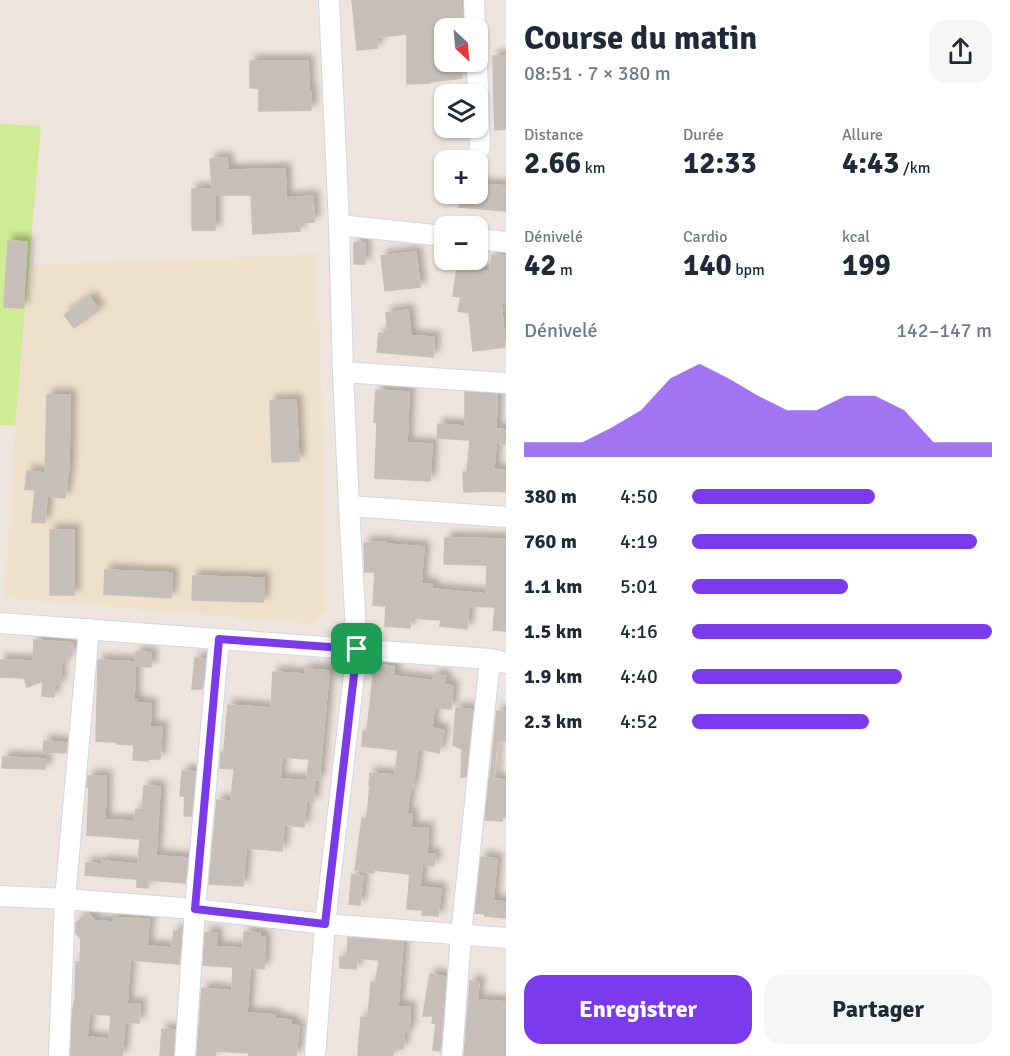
<!DOCTYPE html>
<html lang="fr">
<meta charset="utf-8">
<style>
body{margin:0;font-family:Signika,sans-serif;background:#f6f6f7;color:#1f2937;height:100vh;display:flex;flex-direction:column;font-size:22px;white-space:nowrap}
*{box-sizing:border-box;margin:0}
p{font-size:20px;color:#747a83}
.icon{flex:none;width:33px;height:33px;fill:none;stroke:currentColor;stroke-width:2;stroke-linecap:round;stroke-linejoin:round}
.map{position:relative;flex:1;overflow:hidden}
.panel{display:flex;flex-direction:column;background:#fff;width:504px}
.panel>*{flex:none}
.needle{width:39px;rotate:154deg}
.tools{position:absolute;left:434px;top:18px;display:grid;gap:12px}
.tools a{display:grid;place-items:center;width:54px;height:54px;border-radius:12px;background:#fff;box-shadow:0 2px 4px #0004;font-size:30px}
.pin{position:absolute;display:grid;place-items:center;width:51px;height:51px;color:#fff;margin:-26px;border-radius:12px;box-shadow:0 3px 9px #0006}
.round{display:grid;place-items:center;flex:none;width:63px;height:63px;border-radius:18px;background:#f6f6f7}
.overview{display:flex;align-items:center;justify-content:space-between;height:102px;padding:0 18px}
h1{font-size:33px;font-weight:800;line-height:45px}
.figures{display:grid;grid-template-columns:repeat(3,1fr);gap:9px;height:102px;padding:6px 18px}
.figures div{display:grid;align-content:center}
.figures b{font-size:30px;font-weight:800}
.figures small{font-size:16px;font-weight:400}
.figures p{font-size:16px}
.chart{height:168px;padding:12px 18px}
.chart p{display:flex;justify-content:space-between}
.chart svg{width:100%;height:108px;margin-top:6px;fill:#7c3aed;opacity:.7}
.cta{display:flex;gap:12px;margin-top:auto;padding:12px 18px}
.cta a{flex:1;height:69px;border-radius:18px;background:#7c3aed;color:#fff;font-size:24px;font-weight:800;line-height:69px;text-align:center}
.cta a+a{background:#f6f6f7;color:#1f2937}
ul{padding:0 18px;list-style:none;font-size:20px}
li{display:grid;grid-template-columns:96px 72px 1fr;align-items:center;height:45px}
li i{height:15px;border-radius:8px;background:#7c3aed}
main{display:flex;flex:1;min-height:0}
.map>svg:first-child{display:block}
.education{fill:#efe0cc}
.pitch{fill:#cfeb94}
.building{fill:#c5beb9;stroke:#c8c0b6;stroke-width:1.5;fill-rule:evenodd;filter:url(#shadow)}
.lines{fill:none;stroke-linecap:round;stroke-linejoin:round}
.minor-casing{stroke:#d2d7e4;stroke-width:22}
.minor{stroke:#fff;stroke-width:20}
.route-casing{stroke:#fff;stroke-width:12}
.route{stroke:#7c3aed;stroke-width:8}
</style>
<main>
<div class="map">
<svg width="506" height="1056" viewBox="0 0 506 1056">
<defs>
<filter id="shadow"><feDropShadow dx="5.5" dy="-5.5" stdDeviation="3" flood-color="#0004"/></filter>
</defs>
<rect width="100%" height="100%" fill="#ede4dd"/>
<!-- education -->
<path class="education" d="M317,254L327,610L312,624L5,598L15,426L30,265Z"/>
<!-- pitch -->
<path class="pitch" d="M0,124L41,126L15,426L0,425Z"/>
<!-- building -->
<g class="building">
<path d="M352,0H461L463,21H461L462,28H444V62H460L462,78L430,82V83L407,84V34L377,37V48L357,50Z"/>
<path d="M493,56H506V129L495,130L494,107Z"/>
<path d="M250,61H308L309,92H311V110L259,111V88H250Z"/>
<path d="M227,158L228,170L285,169L286,198L313,196L314,222L299,223L300,231L253,234L251,195H215V230H192V189H212L210,159Z"/>
<path d="M477,184L506,186V211L459,207L460,194H477Z"/>
<path d="M8,241L27,242L23,308L4,307Z"/>
<rect x="354" y="243" width="11" height="21"/>
<path d="M416,252L420,287L385,291L381,256Z"/>
<path d="M492,255L506,256V303H501L505,347L473,351L469,313L458,311L461,297L453,296L457,268L490,272Z"/>
<path d="M90,297L99,310L74,328L64,315Z"/>
<path d="M408,310L411,336L434,337L433,357L377,352L379,333L388,334L386,313Z"/>
<path d="M376,390L409,392L407,443L432,444L430,481L375,478L377,422H374Z"/>
<path d="M465,392L497,394L496,429L506,430V444L496,443L494,469L506,471V492L494,491L464,492L463,472H467L470,440L437,438L438,424L465,426Z"/>
<path d="M47,395H70L69,465L65,498L47,496L45,523L32,522L35,490L25,489L27,471L45,473Z"/>
<path d="M296,400L299,461L272,462L270,401Z"/>
<rect x="50" y="530" width="24" height="65"/>
<path d="M445,538L506,539V631L493,630L495,607L469,606L467,629L440,626L441,620L411,618L410,628L385,626L386,606L373,605L375,572H365L364,543L386,542V544L424,547L421,584H432V589L486,594L487,565L444,564Z"/>
<path d="M105,570L172,573L171,598L104,594Z"/>
<path d="M193,576L264,578L263,602L192,600Z"/>
<path d="M34,640L73,643L72,654H67L66,662H61L60,685H54V697L42,696L43,681L27,687L24,678L0,677V660L33,661Z"/>
<path d="M136,652L151,653V667L135,666L134,700H137V703L151,704L150,727H162L160,759H148V761L133,760L134,745L117,744V742L96,741L98,660L135,662Z"/>
<path d="M195,658L205,659L202,689H192Z"/>
<path d="M372,665L394,666V676L433,681L434,675L445,676L444,684L453,686L451,709L434,708L432,727L444,731L439,753L418,748L413,788H410L407,814H412L411,828H428L427,854H435L434,866L422,865L420,887L441,889L438,916L422,915L423,910L407,909L410,874L374,870V873L355,870L362,819H367L370,785H369L370,773L395,775L398,750L362,746L363,731H367L373,676H372Z"/>
<path d="M305,669L329,671L319,780L307,779L309,759L282,757L280,779L315,781L313,802H306L304,827L284,825L282,851L246,848L243,886L209,884L217,800L231,801L234,769L220,768L221,752H224L228,705L271,708L273,672L305,674Z"/>
<path d="M456,708L473,710L466,777H461L462,749L453,745Z"/>
<path d="M497,711L506,712V742L497,741L494,778H490Z"/>
<path d="M44,741L67,743L66,753L43,752Z"/>
<path d="M3,757L46,759L45,769L2,768Z"/>
<path d="M182,771L195,772L191,816H184L185,796H180Z"/>
<path d="M88,776H106L105,820L134,821L136,809L142,810L144,786L160,787L156,856L188,858L185,883L148,880V888L137,887V879L85,875L86,863L102,864V861L138,864L140,839L87,835L89,787H87Z"/>
<path d="M489,779L506,780V817H502V821L485,820Z"/>
<path d="M481,857L497,859L493,901L506,902V918L485,916V914L475,913Z"/>
<path d="M352,875L363,876L360,905L349,904Z"/>
<path d="M88,913L95,921L114,922V918L149,919L147,946L172,948L174,931H181L179,964L130,960L127,1004H140L139,1023L125,1022L122,1056H71L72,1017L74,1002H75L76,962H80L81,939L76,933V923ZM89,1014L111,1015L109,1039L87,1037Z"/>
<path d="M244,932L260,933V937H265L264,969L250,968L247,1013L275,1015V1019L291,1020V1025L299,1026L296,1056H249V1053L216,1051L215,1056H197L202,988L232,991L233,967L203,965L205,933H217L216,947L243,948Z"/>
<path d="M348,938L403,942L398,1007H410L409,1032H404L403,1049H393V1056H358L361,1017L368,1018L371,982L376,983L379,960L357,958L356,969L340,968V957H348Z"/>
<path d="M430,974L446,977L440,1051L433,1050L436,1023H432L433,1016H423Z"/>
<path d="M470,981L479,982L477,1000L506,1002V1056H464Z"/>
<path d="M162,1029L175,1030L173,1056H160Z"/>
</g>
<g class="lines">
<!-- minor casing -->
<g class="minor-casing">
<g id="minor">
<path d="M474,0L475,28"/>
<path d="M477,62L480,148"/>
<path d="M339,225L444,236"/>
<path d="M477,239L506,242"/>
<path d="M343,372L506,383"/>
<path d="M349,506L506,517"/>
<path d="M0,623L490,659L506,663"/>
<path d="M0,896L65,899L195,909L325,924L506,938"/>
<path d="M59,1056L65,899L89,629"/>
<path d="M185,1056L195,909L219,639"/>
<path d="M315,1056L325,924L357,649L349,506L343,372L339,225L329,0"/>
<path d="M452,1056L461,935L490,659"/>
</g>
</g>
<!-- minor -->
<use href="#minor" class="minor"/>
</g>
<g class="lines">
<!-- route casing -->
<g class="route-casing">
<path id="route" d="M219,639L357,649L325,924L195,909Z"/>
</g>
<!-- route -->
<use href="#route" class="route"/>
</g>
</svg>
<div class="tools">
<a><svg class="needle" viewBox="-14 -14 28 28"><path d="M0-13l5 13h-10z" fill="#e53935"/><path d="M0 13l5-13h-10z" fill="#747a83"/></svg></a>
<a><svg class="icon" aria-label="layers" viewBox="0 0 24 24"><path d="M12 4l9 5-9 5-9-5zM3 14l9 5 9-5"/></svg></a>
<a>+</a>
<a>−</a>
</div>
<div class="pin" style="left:357px;top:649px;background:#1e9e55"><svg class="icon" aria-label="arrive" viewBox="0 0 24 24"><path d="M6 21V4h12l-3 4 3 4H6"/></svg></div>
</div>
<section class="panel">
<div class="overview"><div><h1>Course du matin</h1><p>08:51 · 7 × 380 m</p></div><a class="round"><svg class="icon" aria-label="share" viewBox="0 0 24 24"><path d="M12 15V3M7 8l5-5 5 5M5 13v7h14v-7"/></svg></a></div>
<div class="figures">
<div><p>Distance</p><b>2.66<small> km</small></b></div>
<div><p>Durée</p><b>12:33</b></div>
<div><p>Allure</p><b>4:43<small> /km</small></b></div>
</div>
<div class="figures">
<div><p>Dénivelé</p><b>42<small> m</small></b></div>
<div><p>Cardio</p><b>140<small> bpm</small></b></div>
<div><p>kcal</p><b>199</b></div>
</div>
<div class="chart"><p><span>Dénivelé</span>142–147 m</p>
<svg viewBox="0 0 160 44" preserveAspectRatio="none"><path d="M0 44V38L10 38L20 38L30 32L40 25L50 12L60 6L70 12L80 19L90 25L100 25L110 19L120 19L130 25L140 38L150 38L160 38V44z"/></svg>
</div>
<ul>
<li><b>380 m</b>4:50<i style="width:61%"></i></li>
<li><b>760 m</b>4:19<i style="width:95%"></i></li>
<li><b>1.1 km</b>5:01<i style="width:52%"></i></li>
<li><b>1.5 km</b>4:16<i style="width:100%"></i></li>
<li><b>1.9 km</b>4:40<i style="width:70%"></i></li>
<li><b>2.3 km</b>4:52<i style="width:59%"></i></li>
</ul>
<div class="cta"><a>Enregistrer</a><a>Partager</a></div>
</section>
</main>
